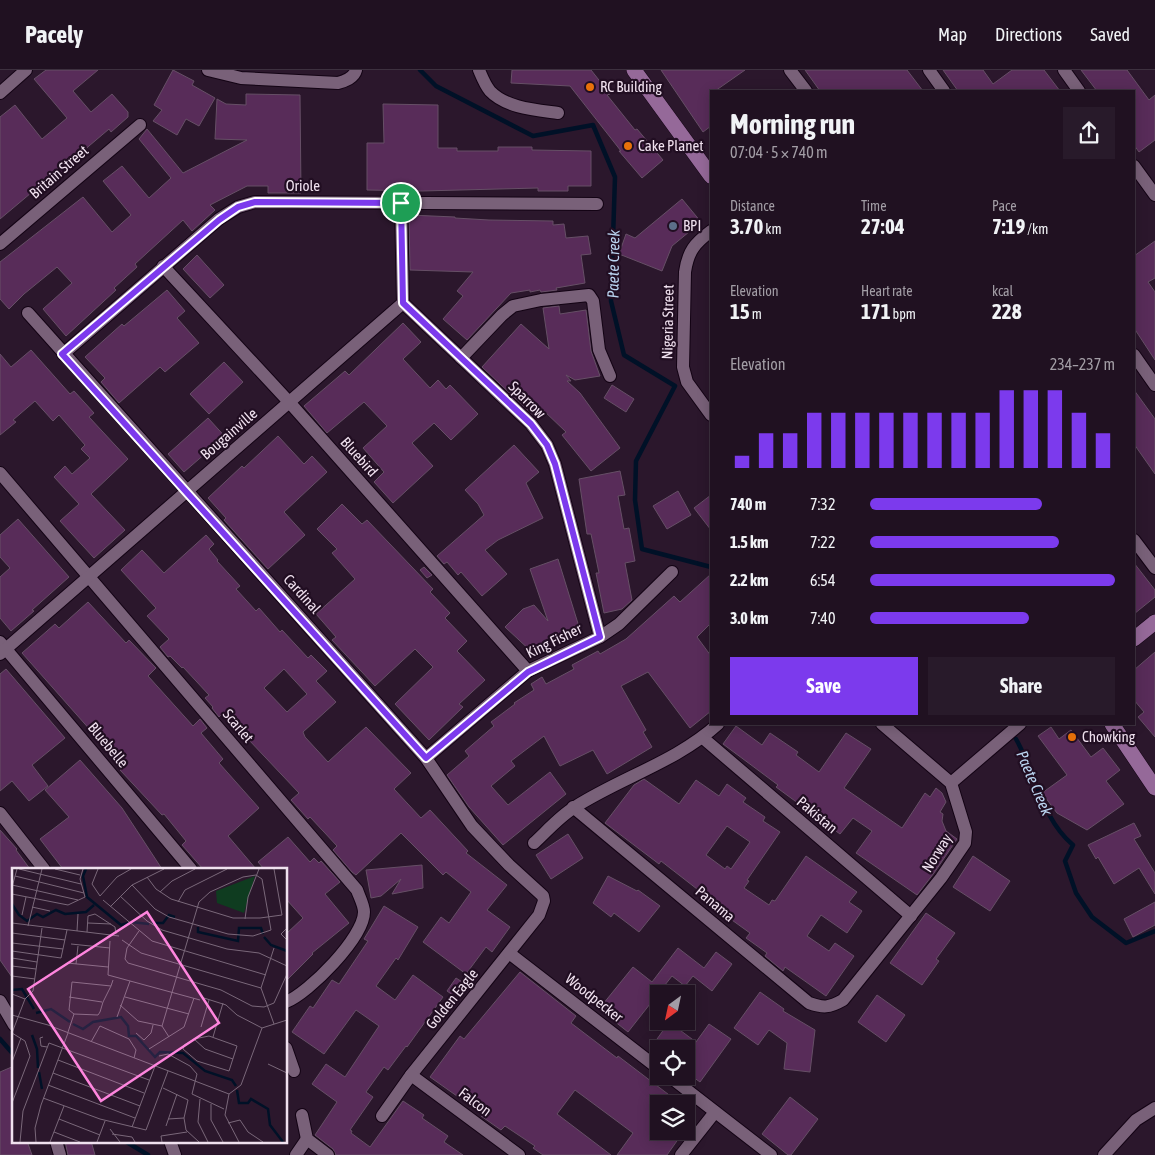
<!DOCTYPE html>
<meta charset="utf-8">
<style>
body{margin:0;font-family:"Asap Condensed",sans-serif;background:#281a2a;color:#f1f3f6;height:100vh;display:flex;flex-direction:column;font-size:19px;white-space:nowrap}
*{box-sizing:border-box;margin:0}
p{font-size:16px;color:#a29da5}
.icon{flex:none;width:28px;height:28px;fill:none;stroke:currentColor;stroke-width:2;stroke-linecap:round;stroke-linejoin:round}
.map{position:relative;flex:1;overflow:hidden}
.details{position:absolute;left:710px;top:20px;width:425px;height:635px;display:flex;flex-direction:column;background:#201121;border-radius:0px;box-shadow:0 2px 12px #0003,0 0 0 1px #3d313f}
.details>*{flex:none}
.needle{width:32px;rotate:213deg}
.buttons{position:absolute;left:650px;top:915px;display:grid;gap:10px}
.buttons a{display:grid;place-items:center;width:45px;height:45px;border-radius:0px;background:#201121;box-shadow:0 2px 12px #0003,0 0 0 1px #3d313f;font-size:25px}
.pin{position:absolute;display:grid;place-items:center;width:42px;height:42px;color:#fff;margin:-21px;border:2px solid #fff;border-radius:50%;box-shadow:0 1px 5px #0007}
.round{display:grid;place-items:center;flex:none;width:52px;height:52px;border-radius:0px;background:#281a2a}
.overview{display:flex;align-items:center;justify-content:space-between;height:85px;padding:0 20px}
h1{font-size:28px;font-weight:700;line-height:38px}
.figures{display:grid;grid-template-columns:repeat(3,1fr);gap:8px;height:85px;padding:5px 20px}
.figures div{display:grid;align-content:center}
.figures b{font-size:21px;font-weight:700}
.figures small{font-size:14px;font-weight:400}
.figures p{font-size:14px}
.chart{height:140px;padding:10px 20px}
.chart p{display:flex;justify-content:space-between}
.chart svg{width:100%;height:90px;margin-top:5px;stroke:#7c3aed;stroke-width:6}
.primary-button{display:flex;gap:10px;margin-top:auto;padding:10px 20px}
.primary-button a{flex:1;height:58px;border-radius:0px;background:#7c3aed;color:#fff;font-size:20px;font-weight:700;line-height:58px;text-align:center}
.primary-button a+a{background:#281a2a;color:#f1f3f6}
ul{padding:0 20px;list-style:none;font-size:16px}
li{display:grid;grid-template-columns:80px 60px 1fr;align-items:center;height:38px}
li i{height:12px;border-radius:6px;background:#7c3aed}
header{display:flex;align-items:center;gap:30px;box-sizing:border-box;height:70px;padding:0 25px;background:#201121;border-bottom:1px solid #3d313f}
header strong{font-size:24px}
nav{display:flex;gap:28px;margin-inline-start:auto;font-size:18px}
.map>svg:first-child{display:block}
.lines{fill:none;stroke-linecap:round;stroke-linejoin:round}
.stream{stroke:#001127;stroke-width:4.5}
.building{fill:#582c59;stroke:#664f66;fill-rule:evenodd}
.street-casing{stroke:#130314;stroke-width:14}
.secondary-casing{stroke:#130314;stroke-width:16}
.street{stroke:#796179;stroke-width:12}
.secondary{stroke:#956999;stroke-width:15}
.route-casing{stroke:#fff;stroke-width:10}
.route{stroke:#7c3aed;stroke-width:6}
.food-dot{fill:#e8710a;stroke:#210e22;stroke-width:2}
.service-dot{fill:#5c6f8a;stroke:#210e22;stroke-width:2}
.labels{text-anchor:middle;stroke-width:4.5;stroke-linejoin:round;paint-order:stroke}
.poi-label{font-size:15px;fill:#f0e1ef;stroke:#210e22;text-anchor:start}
.street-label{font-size:15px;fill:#f0e1ef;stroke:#210e22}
.water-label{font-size:16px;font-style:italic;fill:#bad4f0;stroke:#210e22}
.inset-river{fill:none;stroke:#001127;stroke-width:2.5}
.inset-road{fill:none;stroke:#7a687a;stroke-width:1}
.view{fill:#ff85de;fill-opacity:0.15;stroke:#ff85de;stroke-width:2.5}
.inset-edge{fill:none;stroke:#f0e1ef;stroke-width:2.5}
</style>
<header>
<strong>Pacely</strong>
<nav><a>Map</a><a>Directions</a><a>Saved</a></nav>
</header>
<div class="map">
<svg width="1155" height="1085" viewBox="0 0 1155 1085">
<rect width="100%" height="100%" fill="#2b172c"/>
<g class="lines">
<!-- stream -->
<g class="stream">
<path d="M420,0L436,16L533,66L593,55L615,107L611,231L624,285L675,316L636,391L635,430L642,479L711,497"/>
<path d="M1016,669C1036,704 1041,748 1073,775L1065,791L1076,823L1092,847L1126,873L1155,861"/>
<path d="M0,969L14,985"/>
<path d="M125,1071L148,1085"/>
</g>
</g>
<!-- building -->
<g class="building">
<path d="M46,0H98L73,21L91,42L112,24L128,42V47L111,62L109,59L76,87L78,89L59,105L56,102L0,149V47L15,35L42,69L67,48L34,9Z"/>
<path d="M173,0L194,11L192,15L215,28L199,56L186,49L177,65L153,51L162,40L154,35Z"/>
<path d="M512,0H591L610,24L607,25L635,60L637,59L663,90L642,108L619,81H621L570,16L511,13Z"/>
<path d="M661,0H745L715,21H711V56L703,62Z"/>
<path d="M805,0H907L923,21H820Z"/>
<path d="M943,0H983L993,14L1012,0H1044L1060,21H958Z"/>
<path d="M1081,0H1127L1149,30L1155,25V70L1139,82L1134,75V21H1097Z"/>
<path d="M246,24L300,25L301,123H268V116H247L210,135L215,140L192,161L183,150L135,194L137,197L114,218L116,220L66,266L43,239L72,213L57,197L24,224L9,239L0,229V192L83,127L112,162L131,145L103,111L122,96L149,128L171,108L139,69L147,59L183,103L247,70L215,69L217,29L226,34L246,35Z"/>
<path d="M383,34L438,35V78H457V81H498V77H532V80L591,81V116H568V121H538V118L422,121L367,120V73H384Z"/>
<path d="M682,129L701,152L672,176L662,201L619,184L626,164L635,168Z"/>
<path d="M409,145L455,147V148L489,150L553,151V155L564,154L566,168L588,166L591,184L581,185L585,213L556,218L557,220L541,222L540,220L530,222V220L511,223L467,270L443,249L463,226L457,221L473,202L410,200Z"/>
<path d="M1155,171V208L1148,212L1155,222V290L1134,258V186Z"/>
<path d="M197,185L224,215L210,228L183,199Z"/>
<path d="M167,220L185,241L177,248L199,273L165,302L160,297L119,333L101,312L105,308L85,287L122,254L124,256Z"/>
<path d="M559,236L560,244L586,240L591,281L600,306L575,310L566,305L571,311H567L580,323L620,378L591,401L562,365L566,362L542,339L535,347L482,297L521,254L549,279L543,238Z"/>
<path d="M403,253L421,272L403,289L430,318L438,310L446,319L450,315L478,344L451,370L434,353L412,373L433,396L393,433L374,412L384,402L363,378L387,356L364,332L327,363L304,336L345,301L349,305Z"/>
<path d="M31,280L70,324L74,321L94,343L89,347L128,389L91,424L125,460L94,488L60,451L79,434L54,407L65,396L72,404L90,388L81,379L85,375L59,345L53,351L35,331L13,350L16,352L0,365V284L11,297Z"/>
<path d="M224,292L243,312L209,344L190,324Z"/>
<path d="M612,315L634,329L626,342L604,328Z"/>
<path d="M1134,320L1155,349V404L1134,374Z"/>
<path d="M208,348L229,371L218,380L214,376L184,402L168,384Z"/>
<path d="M278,366L304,394L312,386L327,402L284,442L305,465L268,499L224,450L226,448L208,428L242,396L244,398Z"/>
<path d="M514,375L539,402L526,413L543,448L498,470L485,480L507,504L482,526L461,502L458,505L447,492L444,494L437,486L484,445L478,434L465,420Z"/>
<path d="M620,401L625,425L618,426L624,459L629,458L635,491L625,493L632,530L622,539L604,543L596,503H599L591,464H587L579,409Z"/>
<path d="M678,421L691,445L667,459L653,436Z"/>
<path d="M711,425V460L694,438Z"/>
<path d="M342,434L362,454L367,450L433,519L430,522L450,543L445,548L467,571L457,581L485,610L459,634L463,637L429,670L395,634L433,597L415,579L375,616L332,570L336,567L316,544L355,509L332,483L337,479L317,459Z"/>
<path d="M18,449L69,507L32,540L34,541L11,561L0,548V507L10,498L0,487V465Z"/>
<path d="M206,465L214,474L209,479L218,490L217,491L240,516L236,519L256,541L259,538L280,562L282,560L308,588L311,585L327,601L316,611L336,632L303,662L305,667L328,692L366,657L411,703L394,719L421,748L430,740L468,781L466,783L507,815L487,840L510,857L492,882L486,877L466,904L423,872L441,847L449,853L471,822L446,802L443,805L401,763L356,805L352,802L333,780L337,776L310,747L308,749L291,730L299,723L248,669L246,671L225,648L221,645L219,647L212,638L213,637L205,628L209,625L183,597L182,598L170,586L168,587L160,577L169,569L147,546L156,538L121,500L142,480L164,503ZM284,599L307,624L287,642L264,618Z"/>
<path d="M558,489L580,560L542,573L533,583L505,557L523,539L534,535L548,551L530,499Z"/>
<path d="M1134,493L1155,520V527L1134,544Z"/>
<path d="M424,497L432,505L427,508L420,500Z"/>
<path d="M711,504V553L697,567L711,586V641L690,658L648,602L621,616L646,660L643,662L652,677L607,704L593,680L560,696L544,666L511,691L515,696L491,716L508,735L550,702L566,724L503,775L469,737L447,705L469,686L465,681L494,656L491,652L515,634L514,633L534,620L531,614L542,607L546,614L574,599L572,595L598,581L600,584L626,569L674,526L680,532Z"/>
<path d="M88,532L126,573L129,570L156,598L148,606L193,656L200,649L207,658L201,663L223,689L219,693L259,738L228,766L256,799H203L182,775L186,771L164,744L162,745L120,700L123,697L22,583L55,554L59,558Z"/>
<path d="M1155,582V667L1138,647L1144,642L1134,630V600Z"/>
<path d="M6,599L65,668L32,695L48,716L29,731L12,711L0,721V604Z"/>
<path d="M736,656L762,675L770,663L798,682L796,685L819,702L846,663L871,679L844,718L902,758L925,723L930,727L936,718L942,723L946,732L940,742L943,744L942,751L946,761L957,769L934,803L917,825L856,783L872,761L853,748L840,764L776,717L778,715L723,674Z"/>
<path d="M1051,657L1059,669L1071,660L1091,687L1103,678L1120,700L1106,711L1124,734L1087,760L1057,743L1042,723L1067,705L1038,666Z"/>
<path d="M80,690L122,738L162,799H63L40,769L69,747L45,720Z"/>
<path d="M644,709L679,734L696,710L719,726L727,714L746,728L743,732L765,747L763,751L780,762L747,810L749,811L744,818L769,835L772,830L775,831L806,786L857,822L849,832L862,841L847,863L821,845L807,866L829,881L835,873L854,886L826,926L785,897L783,901L765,886L767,883L746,868L750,863L704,830L706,826L661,791L659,794L605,753L634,715ZM727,756L750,772L731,799L727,796L725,799L706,785Z"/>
<path d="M1134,753L1141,766L1134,769L1155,803V824L1139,798L1114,814L1098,787L1096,789L1088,775Z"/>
<path d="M0,760L17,779L16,780L30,799H14V910L0,890Z"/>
<path d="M568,764L583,788L551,809L536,785Z"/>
<path d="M288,767L310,792L314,788L319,793L321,791L340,812L325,824L349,853L312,883L313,884L286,911V864L303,848L286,829V799H264L258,792Z"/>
<path d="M973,786L1010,811L990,841L953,817Z"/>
<path d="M422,795L423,818L392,824L401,809L381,826L371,828L366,800Z"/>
<path d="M608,806L637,821L638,820L660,836L639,862L614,843L611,847L593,833Z"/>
<path d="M1155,832V855L1133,867L1124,849Z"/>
<path d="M384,836L418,857L398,890L396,888L376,916L395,930L413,905L443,927L407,977L406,976L388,1000L384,997L366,1022L373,1027L350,1060L352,1061L351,1063L370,1077L403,1031L424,1045L422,1048L448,1066L444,1072L463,1085H336L333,1079L315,1065L337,1032L312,1014L326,994L345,1007L379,956L356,940L324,984L292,962L310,936L313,938L332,910L339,914L368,871L364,869Z"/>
<path d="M926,843L955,863L936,889L939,891L922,915L890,893Z"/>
<path d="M678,878L704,898L716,882L732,894L712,921L693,906L685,916L672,906L628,962L599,939L633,897L652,912Z"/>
<path d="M520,902L576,946L571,953L617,988L618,986L681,1034H659V1061H684L667,1085H617L633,1063L575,1020L557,1044L611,1085H543L533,1078L535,1076L505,1056L501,1060L481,1046L486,1039L467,1025L464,1031L430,1007L460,966L464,969Z"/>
<path d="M456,908L467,915L457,928L447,921Z"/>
<path d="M760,922L784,939L783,941L815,960L810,1002L784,999L787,973L769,960L758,975L734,958Z"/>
<path d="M877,925L905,945L886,972L858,952Z"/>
<path d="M669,952L696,972L709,954L731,969L700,1012L686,1002V979H650Z"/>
<path d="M14,996V1071H27L32,1085H0V1002Z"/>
<path d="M790,1027L818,1049L791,1085H788L762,1064Z"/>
<path d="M65,1071H91L95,1085H68Z"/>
</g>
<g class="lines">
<!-- street casing -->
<g class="street-casing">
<g id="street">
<path d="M208,0L241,8L338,13C345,11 354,8 356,0"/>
<path d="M479,0C482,7 485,15 490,21C506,38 536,40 558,43"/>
<path d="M790,0L806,21"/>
<path d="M929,0L944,21"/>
<path d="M1064,0L1079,21"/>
<path d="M0,23L26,0"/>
<path d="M1134,96L1155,125"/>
<path d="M711,161C695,173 688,181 685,202L683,297L687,312L711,345"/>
<path d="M0,174L140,55"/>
<path d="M163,196L290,333L528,601"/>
<path d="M403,233L531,354L547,375L555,394L600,567"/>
<path d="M28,243L426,688L472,756L509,795L543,826L544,831L539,845L411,1005L382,1046"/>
<path d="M63,284L219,149L238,137L255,132L597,134"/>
<path d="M1134,285L1155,315"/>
<path d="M461,288L502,245L513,236L541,230L589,225L593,231L599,280L610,306"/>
<path d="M0,403L357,820C359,826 364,835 364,842C364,867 309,923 286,932"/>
<path d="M1134,470L1155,498"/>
<path d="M0,572L191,799"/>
<path d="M0,584L403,233L401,133"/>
<path d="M703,668L911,846"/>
<path d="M426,688L528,601L600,567L619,554L672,502"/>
<path d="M951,713L1020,654"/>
<path d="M573,737L809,933C823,938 829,938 843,930L941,808L965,773L966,762L951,713L882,654"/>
<path d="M0,743L44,799"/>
<path d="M534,773C547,761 560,746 575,737C622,707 676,692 718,654"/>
<path d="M509,883L659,999"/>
<path d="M0,931L14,955"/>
<path d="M286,978L294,1001"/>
<path d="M411,1005L519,1085"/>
<path d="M669,1006L771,1085"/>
<path d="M302,1045L307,1069L328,1085"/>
<path d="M56,1071L60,1085"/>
<path d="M170,1071L175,1085"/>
<path d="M296,1085L307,1069"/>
<path d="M681,1085L715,1042"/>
<path d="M1104,1085L1136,1050L1155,1038"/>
</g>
</g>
<!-- secondary casing -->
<g class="secondary-casing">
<g id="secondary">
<path d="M634,0L711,106"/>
<path d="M1134,569L1155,552"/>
<path d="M1112,654L1155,718"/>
</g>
</g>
<!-- street -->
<use href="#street" class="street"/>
<!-- secondary -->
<use href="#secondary" class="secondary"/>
</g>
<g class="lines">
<!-- route casing -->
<g class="route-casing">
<path id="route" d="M255,132L401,133L403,233L531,354L547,375L555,394L600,567L528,602L426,688L62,284L219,150L238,137Z"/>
</g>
<!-- route -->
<use href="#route" class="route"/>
</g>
<!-- markers -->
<g class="food-dot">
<circle cx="590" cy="17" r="5"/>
<circle cx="628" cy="76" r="5"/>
<circle cx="1072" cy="667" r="5"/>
</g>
<circle class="service-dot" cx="673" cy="156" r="5"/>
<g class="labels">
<!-- poi labels -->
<g class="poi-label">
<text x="600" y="22">RC Building</text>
<text x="638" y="81">Cake Planet</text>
<text x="683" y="161">BPI</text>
<text x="1082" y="672">Chowking</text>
</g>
<!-- street labels -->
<g class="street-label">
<text transform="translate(59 102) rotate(-41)" y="5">Britain Street</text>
<text x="303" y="121">Oriole</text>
<text transform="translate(668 252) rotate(-89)" y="5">Nigeria Street</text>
<text transform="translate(527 330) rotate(45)" y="5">Sparrow</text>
<text transform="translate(229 364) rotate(-41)" y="5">Bougainville</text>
<text transform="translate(359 387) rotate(48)" y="5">Bluebird</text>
<text transform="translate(302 524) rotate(48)" y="5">Cardinal</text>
<text transform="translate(554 571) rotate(-26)" y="5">King Fisher</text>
<text transform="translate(238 656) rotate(50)" y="5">Scarlet</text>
<text transform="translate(108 675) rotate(50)" y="5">Bluebelle</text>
<text transform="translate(817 745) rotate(40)" y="5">Pakistan</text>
<text transform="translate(937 783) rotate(-58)" y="5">Norway</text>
<text transform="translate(715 834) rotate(40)" y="5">Panama</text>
<text transform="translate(594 928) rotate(38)" y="5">Woodpecker</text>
<text transform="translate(452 929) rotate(-51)" y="5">Golden Eagle</text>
<text transform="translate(475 1032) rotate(37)" y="5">Falcon</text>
</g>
<!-- water labels -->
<g class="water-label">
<text transform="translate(613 194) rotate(-89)" y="6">Paete Creek</text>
<text transform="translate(1035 713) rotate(67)" y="6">Paete Creek</text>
</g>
</g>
<!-- overview -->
<g transform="translate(12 798)">
<rect width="275" height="275" fill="#2b172c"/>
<path d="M243,8L232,45L205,35L204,23Z" fill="#0f3c20"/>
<path class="inset-river" d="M74,1L71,8L75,29L109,57L116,55M0,36L7,47L15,53L25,46L31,49L44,42L53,46L74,44L82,37M119,54L137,56M140,55H151L157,47L163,49M186,59V64L226,73L227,60H249L251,66M252,69L259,77L275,83M0,122L10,121L22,141M24,145L39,141L58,154M61,156L71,161L81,154L109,149L116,158L117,168H124L143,189L148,184L171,185L193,203L220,212L224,218M20,167L25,181L26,200M27,204L30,221M225,222L227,235H236L239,231L256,241L258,257L271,274"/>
<path class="inset-road" d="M7,1L69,16M43,1L68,7M86,1L80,16L88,28L105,9L119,1M3,8L72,25M135,9L144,21L159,31L221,50H248L270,47L262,1M0,17L66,32M120,17L143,41L157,49L216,66L241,68L259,62L250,11L244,7M0,19L5,1M148,24L160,13L183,1M0,26L56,37L73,29L68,11L71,1M108,28L135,53L150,62L215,81L247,85L275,98M91,32L140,73L254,107M166,34L173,22L215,1M20,39L38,43M98,39L120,17L152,1M10,47L14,29M233,51L236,29L247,1M0,55L107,68M76,55L99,56M16,58L30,1M275,60L269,66L275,72M65,63L66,46M127,63L115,80L113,91L116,95L209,122L240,138L252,139L262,135L275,106M75,64L76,48L83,46L103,59L104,66M0,65L53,72M110,72L129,85L249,120M98,73L96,107L188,132M0,75L51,81M59,76L98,80M0,83L49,90L55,62M0,90L25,94M55,95L96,99M64,96L66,78M0,98L24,101M0,108L23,111M99,118L60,114L57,142L62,146L86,147L88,144L91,134L99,118L101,112M0,126L13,131L0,165M57,129L90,134M113,129L177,146M192,130L214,137L225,147L250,160M13,131L21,123L30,60M108,137L126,153L150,158M0,147L36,157L217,226L229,217L250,160L275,152M105,149L118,113M262,156L249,120L262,80M189,159L197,132M56,164L62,146M0,165L13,173L18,188L0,235M124,165L132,172L139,165L141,157M197,168L225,178L217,203L185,193L171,181L172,177L182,171ZM31,169L28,170L29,178L35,179M157,169L150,158L187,34L198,24L231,9L244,7M201,169L211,135M182,171L193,181L221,191M79,174L88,158L117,171L124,182L122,190M137,181L172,159L182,130M147,188L156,186L178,198L185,206L180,226L212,241M46,192L132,225M0,194L9,170M256,196L275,205M41,205L128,238M36,217L123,250M151,220L176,232L172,250L156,251M217,226L213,247L227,274M31,230L88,251L134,262L156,203M188,231L186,254L196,274M199,236V252L211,274M172,250L174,262L187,274M47,251L88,267M216,255L228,252L236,264L251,274M154,258L165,226M120,259L143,198M98,261L108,274M42,264L68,274M100,266L120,269L123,274M8,274L11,243L37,175L137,212M24,274L23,260L29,237L56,165M38,274L52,238M85,274L93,253M150,274L149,268L175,264"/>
<path class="view" d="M135,44L207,155L89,233L16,121Z"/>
<rect width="275" height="275" class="inset-edge"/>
</g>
</svg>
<div class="buttons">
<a><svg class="needle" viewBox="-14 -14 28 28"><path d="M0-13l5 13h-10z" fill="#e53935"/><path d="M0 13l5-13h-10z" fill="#a29da5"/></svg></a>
<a><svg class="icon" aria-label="locate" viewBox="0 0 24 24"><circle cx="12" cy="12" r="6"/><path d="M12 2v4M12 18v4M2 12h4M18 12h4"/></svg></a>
<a><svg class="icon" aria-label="layers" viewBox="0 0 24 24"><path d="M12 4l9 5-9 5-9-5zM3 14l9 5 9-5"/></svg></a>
</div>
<div class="pin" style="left:401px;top:133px;background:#1e9e55"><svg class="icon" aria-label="arrive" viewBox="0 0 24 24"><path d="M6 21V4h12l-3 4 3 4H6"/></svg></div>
<section class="details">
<div class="overview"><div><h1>Morning run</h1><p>07:04 · 5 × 740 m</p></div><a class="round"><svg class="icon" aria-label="share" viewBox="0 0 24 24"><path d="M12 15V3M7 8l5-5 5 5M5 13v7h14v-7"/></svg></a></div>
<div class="figures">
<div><p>Distance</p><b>3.70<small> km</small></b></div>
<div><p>Time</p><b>27:04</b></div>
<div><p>Pace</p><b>7:19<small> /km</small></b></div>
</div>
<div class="figures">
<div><p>Elevation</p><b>15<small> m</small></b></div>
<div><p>Heart rate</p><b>171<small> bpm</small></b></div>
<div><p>kcal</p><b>228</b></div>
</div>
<div class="chart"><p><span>Elevation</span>234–237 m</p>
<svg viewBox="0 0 160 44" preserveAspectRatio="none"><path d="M5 44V38M15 44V27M25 44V27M35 44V17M45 44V17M55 44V17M65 44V17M75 44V17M85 44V17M95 44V17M105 44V17M115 44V6M125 44V6M135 44V6M145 44V17M155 44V27"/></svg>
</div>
<ul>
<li><b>740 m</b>7:32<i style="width:70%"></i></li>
<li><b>1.5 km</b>7:22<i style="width:77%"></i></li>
<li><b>2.2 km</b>6:54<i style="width:100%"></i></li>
<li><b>3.0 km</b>7:40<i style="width:65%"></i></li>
</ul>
<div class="primary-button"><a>Save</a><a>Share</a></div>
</section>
</div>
